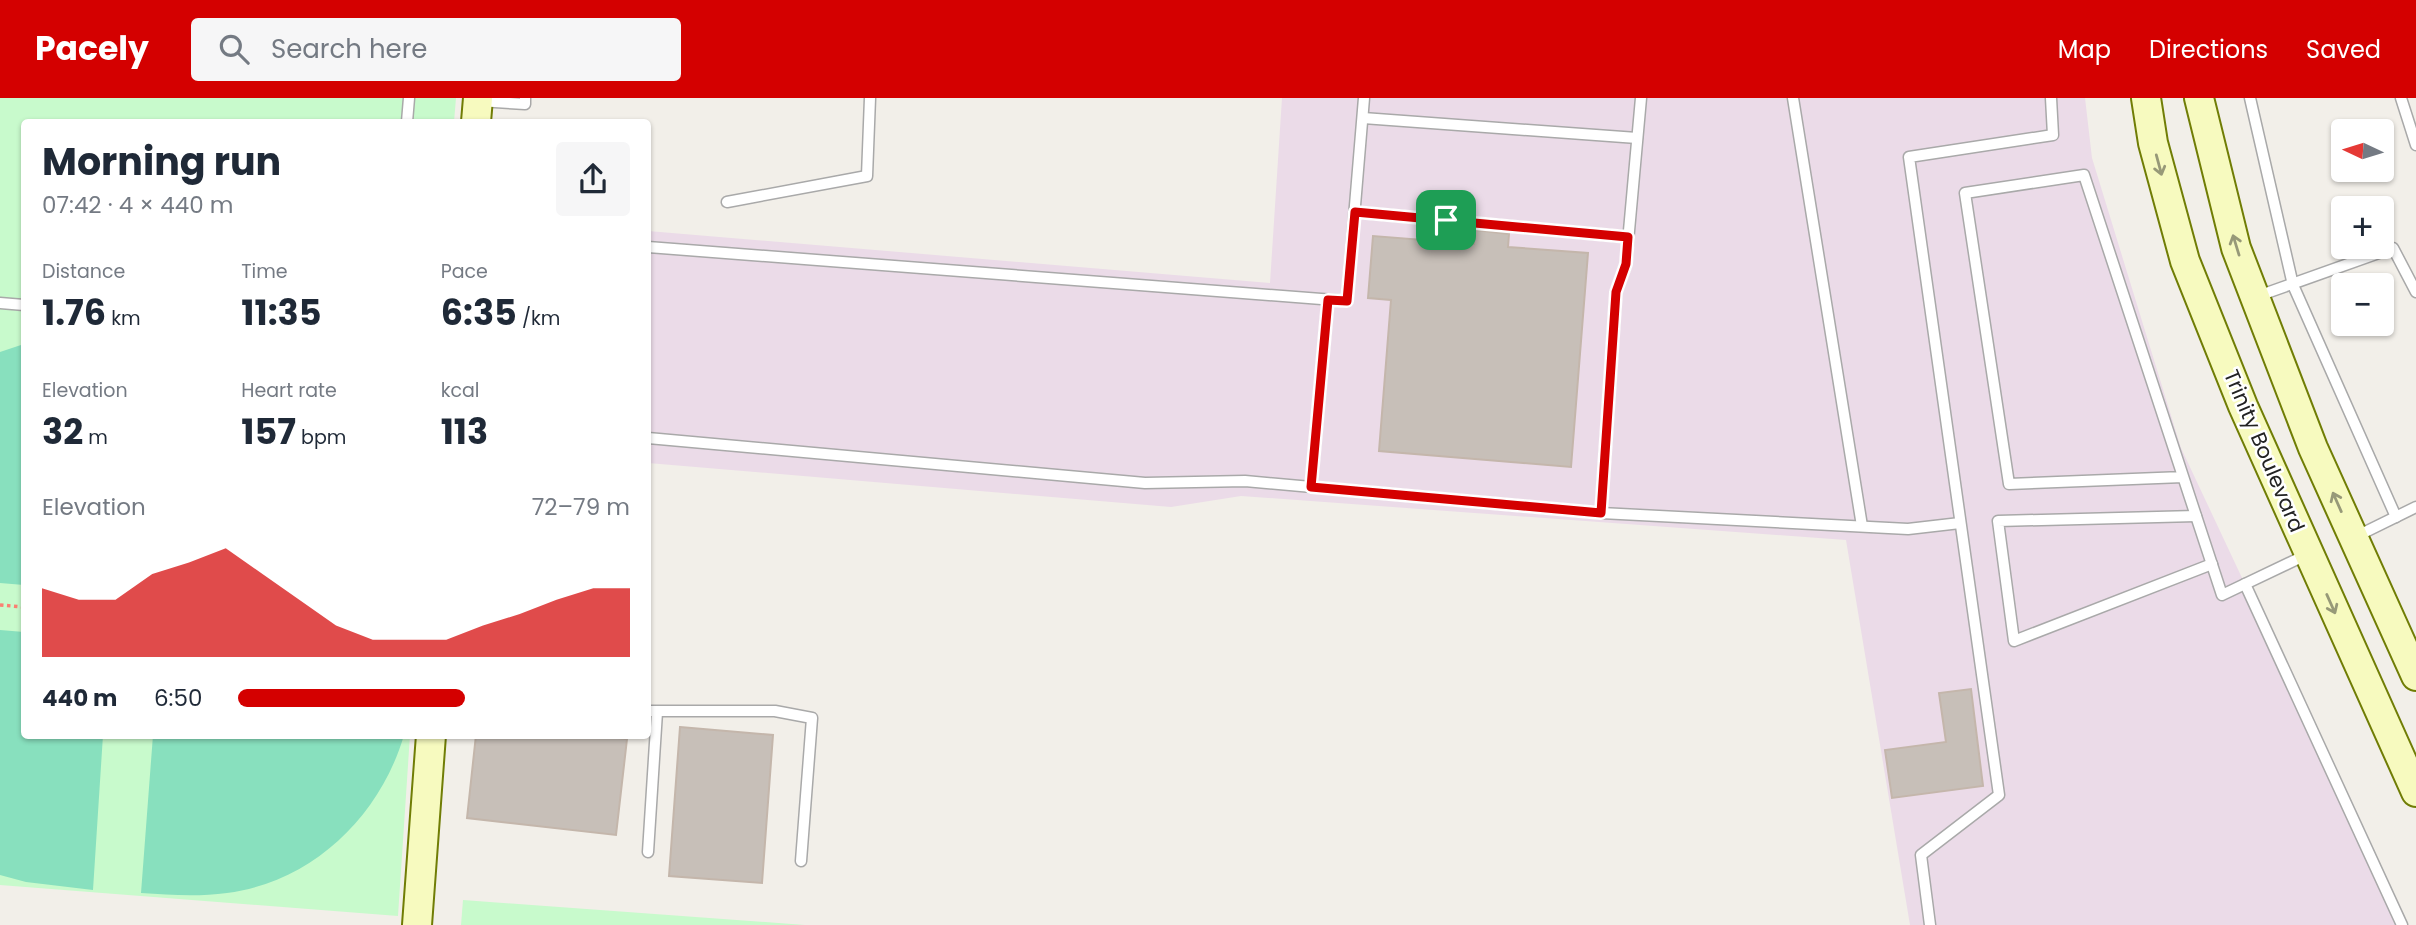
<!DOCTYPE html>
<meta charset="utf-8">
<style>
body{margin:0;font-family:Poppins,sans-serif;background:#f6f6f7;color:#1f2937;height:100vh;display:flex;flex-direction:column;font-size:26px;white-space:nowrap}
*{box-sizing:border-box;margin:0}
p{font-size:23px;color:#747a83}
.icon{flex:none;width:38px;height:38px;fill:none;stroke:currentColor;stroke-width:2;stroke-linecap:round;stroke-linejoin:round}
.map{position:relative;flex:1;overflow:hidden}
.side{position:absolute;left:21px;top:21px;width:630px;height:620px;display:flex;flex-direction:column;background:#fff;border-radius:7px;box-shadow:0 2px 5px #0004}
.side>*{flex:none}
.needle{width:46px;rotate:274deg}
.fabs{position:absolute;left:2331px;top:21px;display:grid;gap:14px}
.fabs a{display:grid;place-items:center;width:63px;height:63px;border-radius:7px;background:#fff;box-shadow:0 2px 5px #0004;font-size:35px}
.pin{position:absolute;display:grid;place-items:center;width:60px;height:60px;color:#fff;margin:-30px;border-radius:14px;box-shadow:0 4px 10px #0006}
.round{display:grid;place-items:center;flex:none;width:74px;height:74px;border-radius:7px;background:#f6f6f7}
.overview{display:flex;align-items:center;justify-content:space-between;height:119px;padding:0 21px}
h1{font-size:38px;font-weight:700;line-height:52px}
.figures{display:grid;grid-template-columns:repeat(3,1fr);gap:10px;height:119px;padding:7px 21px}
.figures div{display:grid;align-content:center}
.figures b{font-size:35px;font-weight:700}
.figures small{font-size:19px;font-weight:400}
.figures p{font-size:19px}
.chart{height:196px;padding:14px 21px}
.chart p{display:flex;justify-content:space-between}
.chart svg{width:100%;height:126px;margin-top:7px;fill:#d40000;opacity:.7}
ul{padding:0 21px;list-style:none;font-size:23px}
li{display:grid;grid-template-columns:112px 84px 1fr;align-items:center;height:52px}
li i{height:18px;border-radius:9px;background:#d40000}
header{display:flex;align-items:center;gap:42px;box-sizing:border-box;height:98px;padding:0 35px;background:#d40000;color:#fff}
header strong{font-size:33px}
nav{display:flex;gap:38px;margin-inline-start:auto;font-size:24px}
.search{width:490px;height:63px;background:#f6f6f7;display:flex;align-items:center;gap:18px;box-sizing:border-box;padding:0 24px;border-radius:7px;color:#747a83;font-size:26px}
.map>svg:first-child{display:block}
.industrial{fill:#ebdbe8}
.park{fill:#c8facc}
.pitch{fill:#88e0be}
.building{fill:#c7bfb8;stroke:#c4b6ab;stroke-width:2}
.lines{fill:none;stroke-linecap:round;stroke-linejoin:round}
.lane-casing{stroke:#a9a9a9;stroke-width:13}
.secondary-casing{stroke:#707d05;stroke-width:32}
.path{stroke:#fa8072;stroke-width:3.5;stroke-dasharray:3.5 3.5;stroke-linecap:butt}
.lane{stroke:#fff;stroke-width:10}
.secondary{stroke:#f7fabf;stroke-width:28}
.oneway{stroke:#979978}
.route-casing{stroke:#fff;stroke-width:14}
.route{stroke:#d40000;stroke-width:9}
.labels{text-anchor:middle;stroke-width:5;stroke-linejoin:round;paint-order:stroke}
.street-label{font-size:21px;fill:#222;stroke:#fff}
</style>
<header>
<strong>Pacely</strong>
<div class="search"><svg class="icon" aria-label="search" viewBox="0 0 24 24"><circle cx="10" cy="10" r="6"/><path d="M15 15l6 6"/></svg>Search here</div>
<nav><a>Map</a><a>Directions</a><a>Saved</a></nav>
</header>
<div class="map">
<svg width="2416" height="827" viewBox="0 0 2416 827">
<rect width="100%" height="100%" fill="#f2efe9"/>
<!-- industrial -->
<path class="industrial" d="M1282,0H2085L2092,60L2181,350L2405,827H1910L1846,442L1241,398L1171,409L648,365V133L1270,185Z"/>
<!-- park -->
<g class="park">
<path d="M0,0H456L454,24H24V637H410L398,818L0,787Z"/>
<path d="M463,802L805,827H461Z"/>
</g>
<!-- pitch -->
<g class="pitch">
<path d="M24,246V487L0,485V254Z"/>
<path d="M0,532L24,534V637H103L93,792L26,784L0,777Z"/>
<path d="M153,637H404C380,719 312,784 227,795C198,799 170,797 141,795Z"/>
</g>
<!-- building -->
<g class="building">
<path d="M1475,132L1509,136L1508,149L1588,155L1571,369L1379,353L1391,202L1368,200L1373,138L1474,146Z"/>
<path d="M1971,591L1983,688L1892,700L1885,652L1946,644L1939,595Z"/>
<path d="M680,629L773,637L762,785L669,778Z"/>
<path d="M476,637H591L627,641L616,737L467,720Z"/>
</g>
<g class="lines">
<!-- lane casing -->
<g class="lane-casing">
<g id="lane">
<path d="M1793,0L1862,428"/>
<path d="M2250,0L2293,187L2396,419"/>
<path d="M2401,0L2416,47"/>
<path d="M479,3L525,6V0"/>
<path d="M1363,20L1637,40"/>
<path d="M407,24L409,0"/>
<path d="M727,104L867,78L870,0"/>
<path d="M1355,114L1628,139"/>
<path d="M648,149L1347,203L1364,0"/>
<path d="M2258,198L2393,150L2416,194"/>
<path d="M0,205L24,207"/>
<path d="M648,340L1145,385L1245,383L1601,415L1616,194L1626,166L1641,0"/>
<path d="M2183,379L2009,386L1965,95L2084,77L2222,497L2308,456"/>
<path d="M1311,389L1328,202"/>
<path d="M1601,415L1908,431L1960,425"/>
<path d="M2196,418L1998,423L2014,543L2212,466"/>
<path d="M2357,438L2416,409"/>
<path d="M2245,486L2402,827"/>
<path d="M648,613H775L812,620L801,763"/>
<path d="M648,754L657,614"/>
<path d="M1930,827L1921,757L1999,697L1909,59L2053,37L2051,0"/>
</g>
</g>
<!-- secondary casing -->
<g class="secondary-casing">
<g id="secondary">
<path d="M2146,0L2153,45L2185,163L2243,308L2416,694"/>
<path d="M2199,0L2236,150L2313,350L2416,578"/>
<path d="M476,24L478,0"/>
<path d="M417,827L431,637"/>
</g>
</g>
<!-- path -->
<path class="path" d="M0,507L24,509"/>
<!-- lane -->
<use href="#lane" class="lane"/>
<!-- secondary -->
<use href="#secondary" class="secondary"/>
</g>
<!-- one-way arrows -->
<defs><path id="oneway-shaft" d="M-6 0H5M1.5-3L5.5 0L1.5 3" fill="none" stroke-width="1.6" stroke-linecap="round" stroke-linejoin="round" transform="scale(1.75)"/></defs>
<g class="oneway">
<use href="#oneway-shaft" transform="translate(2159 67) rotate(75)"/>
<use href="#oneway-shaft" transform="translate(2236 147) rotate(-107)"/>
<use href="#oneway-shaft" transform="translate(2337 404) rotate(-114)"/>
<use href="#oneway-shaft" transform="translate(2331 506) rotate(66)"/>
</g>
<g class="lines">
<!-- route casing -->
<g class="route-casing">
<path id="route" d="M1355,114L1628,139L1626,166L1616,194L1601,415L1311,389L1328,202L1347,203Z"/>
</g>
<!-- route -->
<use href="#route" class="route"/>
</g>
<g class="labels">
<!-- street labels -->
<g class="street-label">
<text transform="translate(2264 353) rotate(67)" y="7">Trinity Boulevard</text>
</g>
</g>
</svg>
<div class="fabs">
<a><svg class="needle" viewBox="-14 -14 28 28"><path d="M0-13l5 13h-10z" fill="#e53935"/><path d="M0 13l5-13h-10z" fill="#747a83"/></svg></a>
<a>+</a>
<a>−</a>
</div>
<div class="pin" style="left:1446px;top:122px;background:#1e9e55"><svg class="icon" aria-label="arrive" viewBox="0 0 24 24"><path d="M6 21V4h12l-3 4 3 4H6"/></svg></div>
<section class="side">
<div class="overview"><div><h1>Morning run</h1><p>07:42 · 4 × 440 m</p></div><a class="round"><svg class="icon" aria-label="share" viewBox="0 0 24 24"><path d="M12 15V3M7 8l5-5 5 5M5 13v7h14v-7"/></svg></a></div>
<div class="figures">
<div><p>Distance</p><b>1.76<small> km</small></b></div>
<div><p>Time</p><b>11:35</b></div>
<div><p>Pace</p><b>6:35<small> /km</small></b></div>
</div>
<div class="figures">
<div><p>Elevation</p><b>32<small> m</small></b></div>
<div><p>Heart rate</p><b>157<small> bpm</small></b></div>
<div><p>kcal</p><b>113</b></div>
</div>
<div class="chart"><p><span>Elevation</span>72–79 m</p>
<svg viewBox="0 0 160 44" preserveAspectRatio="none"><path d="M0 44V20L10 24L20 24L30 15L40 11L50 6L60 15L70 24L80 33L90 38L100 38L110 38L120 33L130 29L140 24L150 20L160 20V44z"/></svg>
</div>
<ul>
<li><b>440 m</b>6:50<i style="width:58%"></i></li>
</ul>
</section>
</div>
